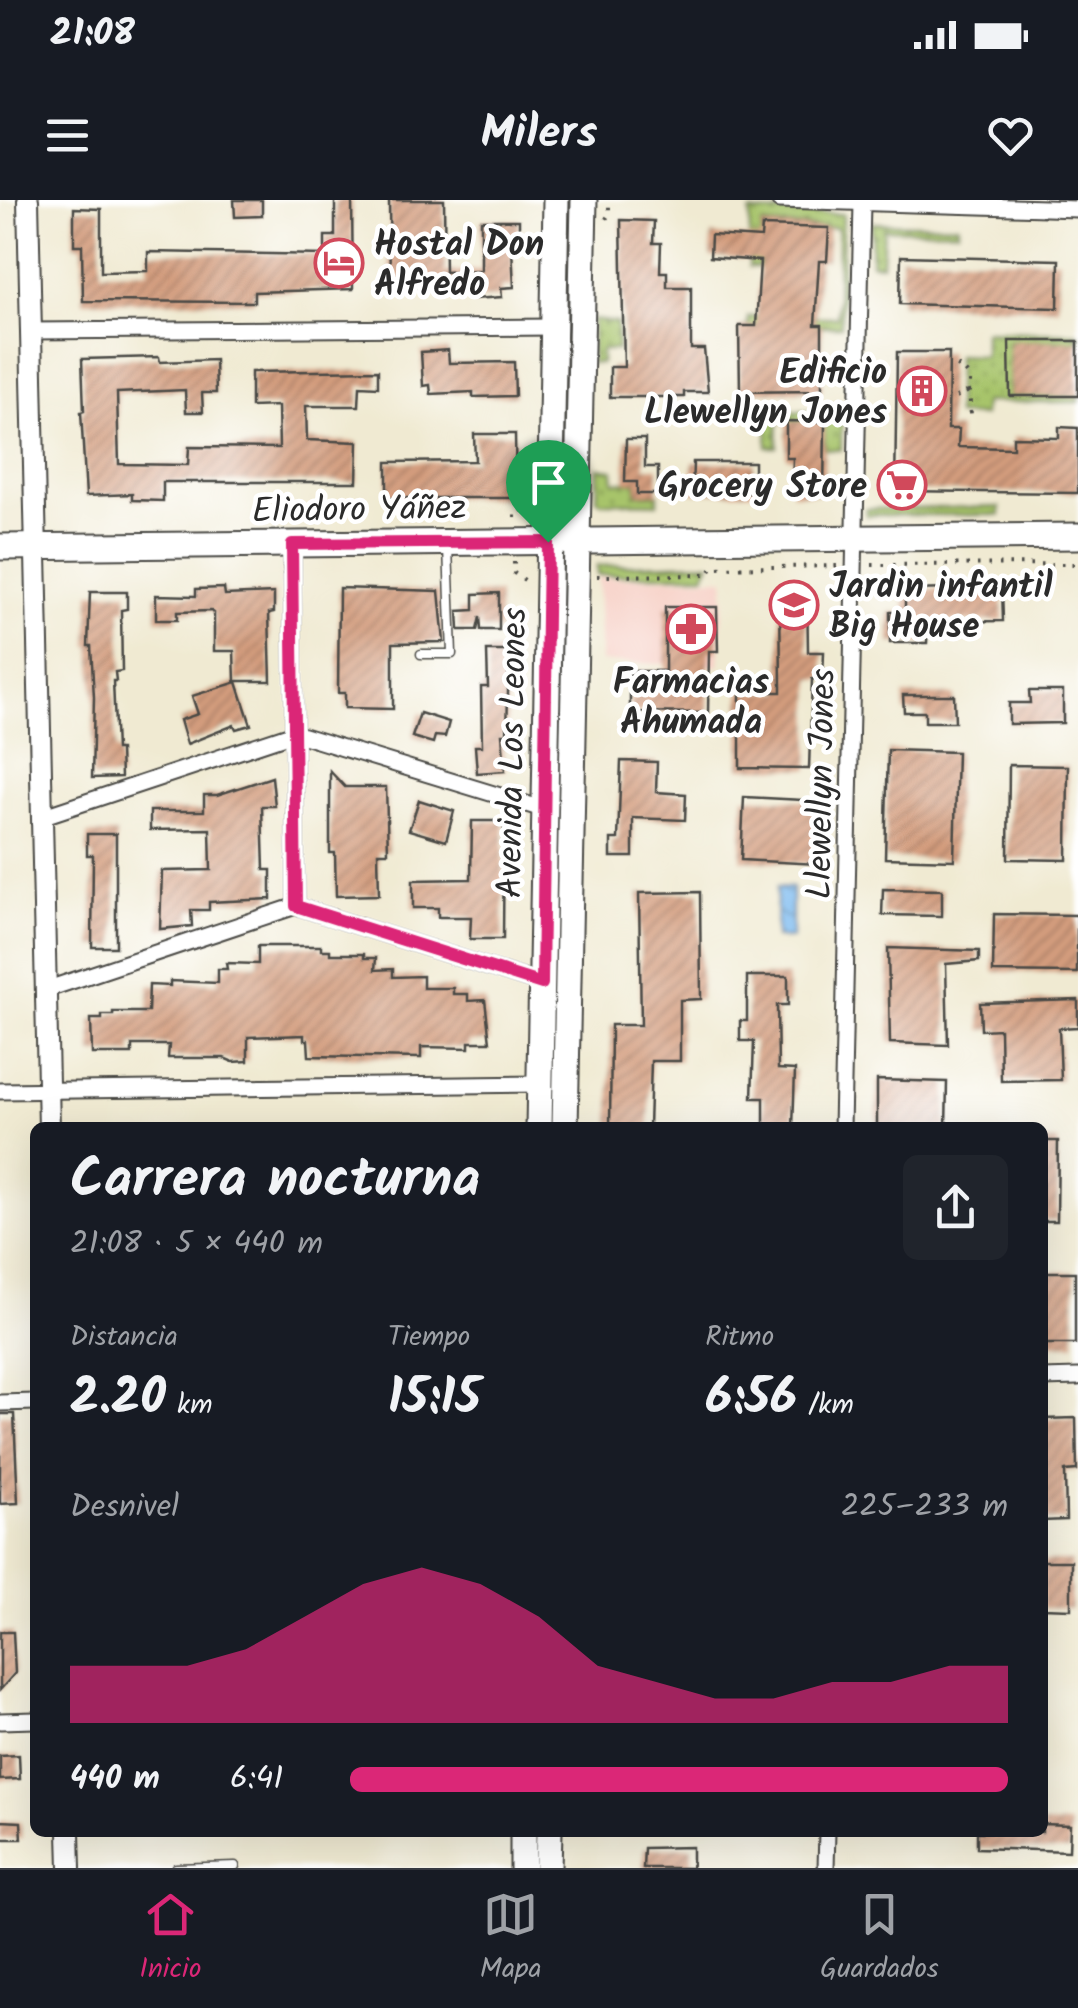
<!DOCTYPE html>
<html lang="es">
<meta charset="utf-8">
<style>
body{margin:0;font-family:Kalam,sans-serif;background:#20242c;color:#f1f3f6;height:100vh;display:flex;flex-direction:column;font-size:38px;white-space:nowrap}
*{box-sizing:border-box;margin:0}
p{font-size:32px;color:#9ea1a6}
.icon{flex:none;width:55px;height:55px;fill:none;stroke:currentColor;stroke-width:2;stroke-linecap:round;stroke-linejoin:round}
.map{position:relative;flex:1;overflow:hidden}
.side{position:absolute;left:30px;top:922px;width:1018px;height:715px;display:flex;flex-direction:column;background:#171b24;border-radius:15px;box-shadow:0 10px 40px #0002}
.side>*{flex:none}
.pin{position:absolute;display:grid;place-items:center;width:85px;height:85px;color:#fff;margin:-102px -42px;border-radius:50% 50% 50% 0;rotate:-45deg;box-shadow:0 0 10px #0007}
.pin .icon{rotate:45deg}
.round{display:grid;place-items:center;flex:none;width:105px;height:105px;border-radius:15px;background:#20242c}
.headline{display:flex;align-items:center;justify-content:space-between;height:170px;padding:0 40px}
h1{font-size:55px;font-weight:700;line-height:75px}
.stats{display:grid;grid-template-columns:repeat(3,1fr);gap:15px;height:170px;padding:10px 40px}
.stats div{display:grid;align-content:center}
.stats b{font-size:50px;font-weight:700}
.stats small{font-size:28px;font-weight:400}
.stats p{font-size:28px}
.chart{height:280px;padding:20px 40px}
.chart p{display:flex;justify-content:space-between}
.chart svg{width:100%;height:180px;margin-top:10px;fill:#db2777;opacity:.7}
ul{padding:0 40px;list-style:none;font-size:32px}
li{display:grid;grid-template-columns:160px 120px 1fr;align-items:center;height:75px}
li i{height:25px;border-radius:12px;background:#db2777}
.status{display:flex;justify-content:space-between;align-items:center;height:70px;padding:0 50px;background:#171b24;direction:ltr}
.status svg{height:28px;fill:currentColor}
header{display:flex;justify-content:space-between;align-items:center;height:130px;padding:0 40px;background:#171b24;font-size:45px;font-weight:700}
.dock{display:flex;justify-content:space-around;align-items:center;height:140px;border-top:2px solid #363941;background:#171b24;font-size:28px;color:#9ea1a6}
.dock a{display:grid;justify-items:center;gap:5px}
.dock .selected{color:#db2777}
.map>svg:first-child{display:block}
.built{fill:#f7d1c7}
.green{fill:url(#green-dots);stroke:#69784b;stroke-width:2.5}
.water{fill:url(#water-waves);stroke:#53728d;stroke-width:2.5}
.building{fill:url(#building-hatch)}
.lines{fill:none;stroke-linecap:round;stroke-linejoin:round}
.service-casing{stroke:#494844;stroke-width:11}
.minor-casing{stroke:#494844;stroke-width:19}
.tertiary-casing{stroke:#494844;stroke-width:24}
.primary-casing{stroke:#494844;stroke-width:29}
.path{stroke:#494844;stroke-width:4;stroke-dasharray:2.5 8;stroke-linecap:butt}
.service{stroke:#fff;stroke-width:8}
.minor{stroke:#fff;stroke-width:15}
.tertiary{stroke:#fff;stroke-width:20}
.primary{stroke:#fff;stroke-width:25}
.route-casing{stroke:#fff;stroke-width:20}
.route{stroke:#db2777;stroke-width:12}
.labels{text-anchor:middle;stroke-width:9;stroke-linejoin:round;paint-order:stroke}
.poi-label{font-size:35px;font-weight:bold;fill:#2b2b2b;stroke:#fff;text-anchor:start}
.street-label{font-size:35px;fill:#2b2b2b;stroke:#fff}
</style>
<div class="status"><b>21:08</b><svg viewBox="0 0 49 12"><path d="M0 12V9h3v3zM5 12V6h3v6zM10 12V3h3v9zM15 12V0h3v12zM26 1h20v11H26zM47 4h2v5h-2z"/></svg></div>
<header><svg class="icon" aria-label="menu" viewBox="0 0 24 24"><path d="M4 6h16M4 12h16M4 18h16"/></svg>Milers<svg class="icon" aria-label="heart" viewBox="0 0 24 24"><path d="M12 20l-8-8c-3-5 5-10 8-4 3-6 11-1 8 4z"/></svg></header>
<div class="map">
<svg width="1078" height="1668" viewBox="0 0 1078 1668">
<defs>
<pattern id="green-dots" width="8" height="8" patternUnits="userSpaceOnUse" patternTransform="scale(2.5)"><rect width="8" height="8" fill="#a7c46b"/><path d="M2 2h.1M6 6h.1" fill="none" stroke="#889f58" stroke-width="1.8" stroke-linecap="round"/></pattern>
<pattern id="water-waves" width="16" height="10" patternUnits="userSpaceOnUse" patternTransform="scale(2.5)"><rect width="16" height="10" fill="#7bbaef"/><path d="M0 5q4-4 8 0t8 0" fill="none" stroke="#6597c2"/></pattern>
<pattern id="building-hatch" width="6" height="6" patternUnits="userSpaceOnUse" patternTransform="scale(2.5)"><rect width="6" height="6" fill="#d39c7d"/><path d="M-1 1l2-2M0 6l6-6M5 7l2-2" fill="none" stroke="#ab7f67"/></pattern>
</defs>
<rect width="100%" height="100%" fill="#fff"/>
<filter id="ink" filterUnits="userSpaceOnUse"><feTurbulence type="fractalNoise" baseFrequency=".01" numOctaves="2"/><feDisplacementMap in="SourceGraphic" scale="20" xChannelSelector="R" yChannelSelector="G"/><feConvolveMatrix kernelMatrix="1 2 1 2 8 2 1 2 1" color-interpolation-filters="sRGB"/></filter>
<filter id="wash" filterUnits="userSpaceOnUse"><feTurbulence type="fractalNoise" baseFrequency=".0048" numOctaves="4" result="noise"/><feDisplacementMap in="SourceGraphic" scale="40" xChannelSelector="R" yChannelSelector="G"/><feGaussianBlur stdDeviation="2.25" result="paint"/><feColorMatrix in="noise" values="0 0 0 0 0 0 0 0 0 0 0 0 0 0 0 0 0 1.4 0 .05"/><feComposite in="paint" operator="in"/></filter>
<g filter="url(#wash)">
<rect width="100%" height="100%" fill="#f0ead2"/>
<!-- built -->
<path class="built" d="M598,378H725L719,466L601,462Z"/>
<!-- green -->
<g class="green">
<path d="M567,0H574L566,296H559Z"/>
<path d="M750,12L843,14L841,126H747L748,117H837L838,28L762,25L760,67H749Z"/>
<path d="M872,23L958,25V31L884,29L882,64L871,63Z"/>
<path d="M593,120L617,123V150H601V163H591Z"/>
<path d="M984,131L1078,133V141H1009L1010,196H1078V202H984L983,216L956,215L957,155L984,156Z"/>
<path d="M836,204L842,205L841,250L825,249L824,222L778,221L777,247H767L768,211L835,212Z"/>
<path d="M598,268L613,270L614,282H636L637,294H658V303L601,302L597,299Z"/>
<path d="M1000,307V315H866V309Z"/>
<path d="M710,363L704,375H597V366Z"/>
<path d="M558,387H564L554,927L548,928Z"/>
</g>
<!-- water -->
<path class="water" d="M777,687L792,688V738H776Z"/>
<g id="blocks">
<!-- building -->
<g class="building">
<path d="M234,0H262V16L235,17Z"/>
<path d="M335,0H352L353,89L254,92V102L83,101L82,45H74V8L101,9V72L148,71V52L325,55V36H335Z"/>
<path d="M389,0H444L445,72L481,70V20H519V48H512L514,87L501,88L502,97L474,99L473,88L390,89Z"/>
<path d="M621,20L654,21L653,43H661L660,72H667V87H691V149H704L708,192H684V197H610V167H624Z"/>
<path d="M762,26L829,28L827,61H819L815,125H822V191L740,192L739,126H756L760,61L710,57L711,35L761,38Z"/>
<path d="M901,56L1059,60L1058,108L900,104Z"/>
<path d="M1009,141H1078V196H1010Z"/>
<path d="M448,150L449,163L514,162L515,196L473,197V192L431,194L430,185L423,186L421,152Z"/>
<path d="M897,152H949L948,229H959L958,247L1013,248V237L1059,238V227L1078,228V293L895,291Z"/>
<path d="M159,157L160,162L215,160L216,193H202L203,212H186L185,190L117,193L119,264L188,265L189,247L279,248L278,206L251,207V172L378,170V187L360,186L359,206H306L307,240L358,242L357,282H163V301L132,300V294L86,296L81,212L84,211L82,159Z"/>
<path d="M786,221L825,222L824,294H792L793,258H786Z"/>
<path d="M474,234H515L516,298H387V262L475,261Z"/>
<path d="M626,239H645V267H658V294H637V282H625Z"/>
<path d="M693,262H754V293H692Z"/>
<path d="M780,386H807L808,452H824L823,479H812L809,569L740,568V492H781Z"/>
<path d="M224,388L225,395L274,393V412L269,413L271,481H235L234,451H214V413L211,411L177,412V420H156V395L196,396V389Z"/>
<path d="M339,388L439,391L444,442L393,443V509L345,508V493H338Z"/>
<path d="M1002,388L1003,421L928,422L927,443H890V412H905V390Z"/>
<path d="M90,392H127V409L121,410L122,471L115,472L116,481H113L116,550H120L121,577L92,578L94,497L91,446H88Z"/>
<path d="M499,393V430H481L480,417L477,430H459L458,411L474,410V394Z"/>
<path d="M665,407H717L718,451H709L708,513L630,512V471H665Z"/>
<path d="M487,451H509L507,534H502L505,571L477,573L475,546H482L481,487H488Z"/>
<path d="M237,482L251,525L236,529L234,525L187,544L180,520L198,514L192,496Z"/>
<path d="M1029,491H1063V523L1009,524V503H1030Z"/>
<path d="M903,495H954L955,522H925V512H904Z"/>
<path d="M420,513L449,522L445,537L435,536L433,543L412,537Z"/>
<path d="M888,550L957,552L954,660L885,658Z"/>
<path d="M621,561L657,562L656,592L686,594L685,620L633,618V657H611V639H618Z"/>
<path d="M1009,565L1068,566L1067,660L1008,659Z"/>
<path d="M330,571L345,587H386L388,652H378L379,695L336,696L335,653H330Z"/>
<path d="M272,577L275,606H262L264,670H271V699L209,702V710H191L192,726L160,729L162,671L211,670L210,629L150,630V611H204V595H217Z"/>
<path d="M744,597L821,601L818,664L741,660Z"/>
<path d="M419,600L454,611L446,641L409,630Z"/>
<path d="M472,621H504L503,739H470L471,717H438V708H413V680L471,679Z"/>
<path d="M87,634H116V747H92L93,655H87Z"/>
<path d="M883,689L942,690V716L882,715Z"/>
<path d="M700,692L701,799L680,800V861H651L649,928H610L611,825H641L639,693Z"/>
<path d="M994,714L1077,715V773L993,772Z"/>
<path d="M258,746H321V750H330V754H364V758H376L375,770L393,769V777L423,776V788H453V794H468V801L485,800L490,842H469V848L421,847V858L309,856L308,840H304V835L248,837V861L233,862L224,858H168L169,845H132V854H92L91,819H102V815H113V812H148L149,785L170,786V781L218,783V769H227L226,763L258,764Z"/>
<path d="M888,748L979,751V761L946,764L948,845L890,843Z"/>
<path d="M747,776H788V805H777L778,869L795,870L793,928H764V898H752L754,841H740V821H747Z"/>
<path d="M1078,800V827L1059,828L1061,880L1001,881L1000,829L981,830L980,803Z"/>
<path d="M877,880L947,882L946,928H877Z"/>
<path d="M1042,941H1058L1057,1021H1042Z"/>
<rect x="1042" y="1072" width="33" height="72"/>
<path d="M0,1214H14L18,1303L0,1304Z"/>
<path d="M1076,1218L1077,1270L1065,1271L1066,1320L1042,1321V1219Z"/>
<path d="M1042,1361H1071V1409L1042,1408Z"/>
<path d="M0,1432H13L15,1473L0,1490Z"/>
<path d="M19,1555L20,1579L0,1580V1556Z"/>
<path d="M0,1621L21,1622L22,1639H0Z"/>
<path d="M1042,1624L1070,1625L1069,1651L977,1648V1632H1042Z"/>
<path d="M692,1647V1668H643L644,1648Z"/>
</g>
</g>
</g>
<g filter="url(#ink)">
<use href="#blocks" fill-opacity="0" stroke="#494844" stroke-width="2.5"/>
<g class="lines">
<!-- service casing -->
<g class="service-casing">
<g id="service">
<path d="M421,454H452L448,347"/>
<path d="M176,1668L235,1666"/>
</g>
</g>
<!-- minor casing -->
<g class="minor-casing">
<g id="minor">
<path d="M779,0L1078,9"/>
<path d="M31,131L553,127"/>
<path d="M292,344L296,706"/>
<path d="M41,617L294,533L546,610"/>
<path d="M45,790L296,706L542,784"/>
<path d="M0,891L540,884"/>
<path d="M842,928L862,3"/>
<path d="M1042,1178L1078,1177"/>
<path d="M0,1203L35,1202"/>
<path d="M0,1521L35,1520"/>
<path d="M826,1668L827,1632"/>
</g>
</g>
<!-- tertiary casing -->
<g class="tertiary-casing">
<g id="tertiary">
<path d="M28,0L49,928"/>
<path d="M69,1632L70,1668"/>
</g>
</g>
<!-- primary casing -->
<g class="primary-casing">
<g id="primary">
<path d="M0,347L1078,336"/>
<path d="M539,928L556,0"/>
<path d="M565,928L584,0"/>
<path d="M523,1668V1632"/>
<path d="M548,1668L549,1632"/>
</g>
</g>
<!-- path -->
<g class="path">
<path d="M606,19L609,14V0"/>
<path d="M969,190L971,215"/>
<path d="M956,197L967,192C974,181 968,171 957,166"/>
<path d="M515,318V314L530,306"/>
<path d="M514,362V373L526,381"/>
<path d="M872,365L1078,364"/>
<path d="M597,376L708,375L712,368L838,366"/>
</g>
<!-- service -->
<use href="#service" class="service"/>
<!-- minor -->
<use href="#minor" class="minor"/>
<!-- tertiary -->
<use href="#tertiary" class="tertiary"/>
<!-- primary -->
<use href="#primary" class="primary"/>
</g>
</g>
<g class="lines" filter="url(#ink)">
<!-- route casing -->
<g class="route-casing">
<path id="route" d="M548,342L542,784L296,706L292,344Z"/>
</g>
<!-- route -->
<use href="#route" class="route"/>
</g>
<!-- icons -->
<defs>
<g id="hotel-ring" transform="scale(2.5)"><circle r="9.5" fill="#fff" stroke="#d1495b" stroke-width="1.5"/><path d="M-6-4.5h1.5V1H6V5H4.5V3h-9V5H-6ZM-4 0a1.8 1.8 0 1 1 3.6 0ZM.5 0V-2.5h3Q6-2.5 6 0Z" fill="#d1495b"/></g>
<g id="building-ring" transform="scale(2.5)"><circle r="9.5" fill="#fff" stroke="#d1495b" stroke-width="1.5"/><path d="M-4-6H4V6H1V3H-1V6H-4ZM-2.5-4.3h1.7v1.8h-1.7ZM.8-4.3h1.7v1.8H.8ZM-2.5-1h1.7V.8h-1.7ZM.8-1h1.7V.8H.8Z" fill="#d1495b"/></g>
<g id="supermarket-ring" transform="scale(2.5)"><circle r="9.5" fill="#fff" stroke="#d1495b" stroke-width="1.5"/><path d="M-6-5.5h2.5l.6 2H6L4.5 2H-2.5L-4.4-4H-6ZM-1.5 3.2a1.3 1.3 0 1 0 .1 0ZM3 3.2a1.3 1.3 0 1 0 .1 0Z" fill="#d1495b"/></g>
<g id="school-ring" transform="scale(2.5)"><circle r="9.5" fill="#fff" stroke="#d1495b" stroke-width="1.5"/><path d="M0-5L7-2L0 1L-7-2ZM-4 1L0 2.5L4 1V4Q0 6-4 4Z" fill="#d1495b"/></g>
<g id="pharmacy-ring" transform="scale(2.5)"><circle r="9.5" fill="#fff" stroke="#d1495b" stroke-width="1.5"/><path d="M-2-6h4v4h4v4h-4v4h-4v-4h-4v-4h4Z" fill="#d1495b"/></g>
</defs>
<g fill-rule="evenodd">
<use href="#hotel-ring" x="339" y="63"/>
<use href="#building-ring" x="922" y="191"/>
<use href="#supermarket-ring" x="902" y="285"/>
<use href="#school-ring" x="794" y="405"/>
<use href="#pharmacy-ring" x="691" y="429"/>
</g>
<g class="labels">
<!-- poi labels -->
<g class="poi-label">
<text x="374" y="55">Hostal Don<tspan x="374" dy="40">Alfredo</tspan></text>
<text x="887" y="183" text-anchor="end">Edificio<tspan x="887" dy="40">Llewellyn Jones</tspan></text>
<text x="867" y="297" text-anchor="end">Grocery Store</text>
<text x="829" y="397">Jardin infantil<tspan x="829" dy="40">Big House</tspan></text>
<text x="691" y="493" text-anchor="middle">Farmacias<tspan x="691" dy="40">Ahumada</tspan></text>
</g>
<!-- street labels -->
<g class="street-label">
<text transform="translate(359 308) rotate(-1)" y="12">Eliodoro Yáñez</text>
<text transform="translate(511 553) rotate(-89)" y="12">Avenida Los Leones</text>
<text transform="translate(820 584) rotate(-89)" y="12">Llewellyn Jones</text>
</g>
</g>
</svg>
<div class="pin" style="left:548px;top:342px;background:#1e9e55"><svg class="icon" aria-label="arrive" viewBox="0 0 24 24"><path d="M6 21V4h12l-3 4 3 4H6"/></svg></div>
<section class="side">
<div class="headline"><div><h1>Carrera nocturna</h1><p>21:08 · 5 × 440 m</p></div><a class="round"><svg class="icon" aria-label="share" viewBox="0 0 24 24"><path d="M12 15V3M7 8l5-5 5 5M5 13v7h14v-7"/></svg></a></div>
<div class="stats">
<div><p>Distancia</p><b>2.20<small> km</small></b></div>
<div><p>Tiempo</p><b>15:15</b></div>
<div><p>Ritmo</p><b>6:56<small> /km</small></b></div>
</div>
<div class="chart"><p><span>Desnivel</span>225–233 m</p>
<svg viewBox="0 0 160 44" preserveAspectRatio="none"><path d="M0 44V30L10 30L20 30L30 26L40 18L50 10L60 6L70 10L80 18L90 30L100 34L110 38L120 38L130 34L140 34L150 30L160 30V44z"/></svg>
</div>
<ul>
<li><b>440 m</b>6:41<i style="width:100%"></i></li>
</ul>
</section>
</div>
<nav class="dock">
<a class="selected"><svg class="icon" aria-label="home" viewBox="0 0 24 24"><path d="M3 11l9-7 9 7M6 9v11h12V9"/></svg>Inicio</a>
<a><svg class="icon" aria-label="map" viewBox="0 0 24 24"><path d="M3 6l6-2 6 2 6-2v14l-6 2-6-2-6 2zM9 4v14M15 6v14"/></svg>Mapa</a>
<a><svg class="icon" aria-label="saved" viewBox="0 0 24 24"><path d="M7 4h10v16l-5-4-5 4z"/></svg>Guardados</a>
</nav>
